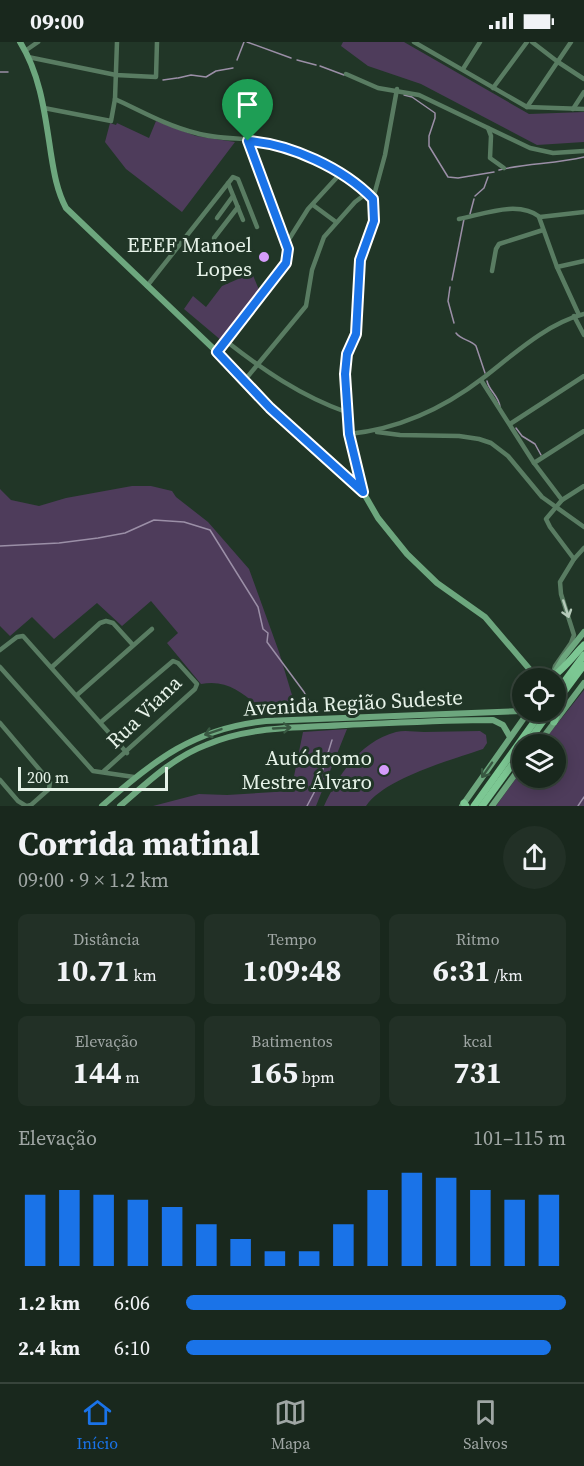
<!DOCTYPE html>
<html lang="pt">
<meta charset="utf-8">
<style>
body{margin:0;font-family:"Source Serif 4",serif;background:#223026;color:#f1f3f6;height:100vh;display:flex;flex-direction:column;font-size:22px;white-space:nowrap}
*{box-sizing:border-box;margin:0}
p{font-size:20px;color:#9fa6a4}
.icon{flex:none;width:33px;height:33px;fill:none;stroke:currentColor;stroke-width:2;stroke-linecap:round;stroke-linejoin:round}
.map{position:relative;height:764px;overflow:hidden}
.side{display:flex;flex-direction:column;background:#19281d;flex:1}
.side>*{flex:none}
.controls{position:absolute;left:512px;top:626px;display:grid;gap:12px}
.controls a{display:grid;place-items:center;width:54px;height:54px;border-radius:50%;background:#19281d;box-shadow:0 3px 15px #0003,0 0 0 2px #37443b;font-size:30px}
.scale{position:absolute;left:18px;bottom:15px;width:150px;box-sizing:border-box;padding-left:6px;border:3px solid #e6f2e8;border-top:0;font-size:16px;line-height:21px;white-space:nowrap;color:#e6f2e8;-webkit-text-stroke:4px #213627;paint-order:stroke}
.pin{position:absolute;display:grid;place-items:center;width:51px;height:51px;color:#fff;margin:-62px -26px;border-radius:50% 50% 50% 0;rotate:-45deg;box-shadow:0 0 6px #0007}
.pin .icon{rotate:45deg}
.round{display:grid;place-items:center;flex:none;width:63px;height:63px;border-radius:32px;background:#223026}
.overview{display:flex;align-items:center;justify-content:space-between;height:102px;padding:0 18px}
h1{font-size:33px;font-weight:700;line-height:45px}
.metrics{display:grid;grid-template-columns:repeat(3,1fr);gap:9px;height:102px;padding:6px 18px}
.metrics div{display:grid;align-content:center;border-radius:9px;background:#223026;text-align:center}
.metrics b{font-size:30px;font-weight:700}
.metrics small{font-size:16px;font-weight:400}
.metrics p{font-size:16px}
.chart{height:168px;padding:12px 18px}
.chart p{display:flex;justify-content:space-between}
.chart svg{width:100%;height:108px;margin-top:6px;stroke:#1a73e8;stroke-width:6}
ul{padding:0 18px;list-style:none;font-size:20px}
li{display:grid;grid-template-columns:96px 72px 1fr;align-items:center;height:45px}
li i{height:15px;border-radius:8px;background:#1a73e8}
.status{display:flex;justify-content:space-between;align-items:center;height:42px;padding:0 30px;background:#19281d;direction:ltr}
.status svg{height:16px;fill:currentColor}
.tabs{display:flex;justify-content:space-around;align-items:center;height:84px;border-top:2px solid #37443b;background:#19281d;font-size:16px;color:#9fa6a4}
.tabs a{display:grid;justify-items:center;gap:3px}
.tabs .selected{color:#1a73e8}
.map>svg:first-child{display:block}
.green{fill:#4e3c5b}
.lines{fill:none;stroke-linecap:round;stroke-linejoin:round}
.stream{stroke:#9b8fa7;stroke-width:1.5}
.street{stroke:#597c62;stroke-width:4.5}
.secondary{stroke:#6da77e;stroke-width:6}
.primary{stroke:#7cc793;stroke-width:7}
.oneway{stroke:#b5c9b9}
.oneway2{stroke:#385841}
.route-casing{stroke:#fff;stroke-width:12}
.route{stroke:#1a73e8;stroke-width:8}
.poi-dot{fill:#d59cfb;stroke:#213627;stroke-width:2}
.labels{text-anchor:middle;stroke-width:6;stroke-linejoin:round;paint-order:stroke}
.poi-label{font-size:21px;fill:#e6f2e8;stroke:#213627;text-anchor:end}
.street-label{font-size:21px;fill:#e6f2e8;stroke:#213627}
</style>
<div class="status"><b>09:00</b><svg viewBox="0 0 49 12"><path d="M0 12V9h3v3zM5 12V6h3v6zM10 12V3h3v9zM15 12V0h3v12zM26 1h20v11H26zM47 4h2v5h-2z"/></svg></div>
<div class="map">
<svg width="584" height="764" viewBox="0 0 584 764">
<rect width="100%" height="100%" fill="#213627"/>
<!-- green -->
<g class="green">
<path d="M343,0H404L529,72L584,70V100L537,103L421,42L368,24L341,4Z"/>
<path d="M156,79L196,94L235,100L182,170L126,127L105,100L110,81L116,83L117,81L149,96Z"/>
<path d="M252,231L259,248L222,299L184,267L193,254L206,265L222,244Z"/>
<path d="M132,444H151L172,449L176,455L208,480L249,527L279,610L298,673L269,674C248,656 231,636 201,642L167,601L178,591L151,559L122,584L97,561L54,597L32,575L10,594L0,584V447L11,458L39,464L66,456Z"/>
<path d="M584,648V764H496L522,728V735H555V702H541Z"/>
<path d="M347,687L316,764H153L199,752L227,753L291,749L303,690Z"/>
<path d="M480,689L486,693L487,701L483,707C451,718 385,736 366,764H324C338,733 361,699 396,690C405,688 415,690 424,690C443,690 461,689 480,689Z"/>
</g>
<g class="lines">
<!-- stream -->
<g class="stream">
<path d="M247,0L291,16"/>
<path d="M237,18L244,0"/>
<path d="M297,18L316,23"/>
<path d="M320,24L344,33"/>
<path d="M0,30H8"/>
<path d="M178,36L191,33L206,35L216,29L233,26"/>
<path d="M163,38L177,36"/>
<path d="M404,53L412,55L435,71V76L429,94V104L448,135L458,136L494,130"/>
<path d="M499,128C527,121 556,122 584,115"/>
<path d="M475,154L484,146L488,135"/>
<path d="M470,172L474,157"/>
<path d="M452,238L464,177"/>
<path d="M450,245L448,259L454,281"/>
<path d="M456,291C461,298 471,298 476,304L485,331"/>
<path d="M487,339C489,349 499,354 500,365"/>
<path d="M516,386L522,394L535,402L541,413"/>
<path d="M0,504L59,501L98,496L125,491L154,478L184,480L210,488L258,565L263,587L268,591L267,600L304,650L311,663"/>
<path d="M307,764L318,743L332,698"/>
<path d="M578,764L584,755"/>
</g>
<!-- street -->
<g class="street">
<path d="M414,0L527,65L584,67"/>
<path d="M532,0L558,20L584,37"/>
<path d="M25,9L38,0"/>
<path d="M28,15L116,33L156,35L157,0"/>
<path d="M463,27L480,0"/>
<path d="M346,32L378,46L419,53L530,106L553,111L584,109"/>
<path d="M493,46L527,0"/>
<path d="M115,57C141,69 167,84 196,91C219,98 245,95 269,100C303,108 349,132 373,157L374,179L360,218L356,292L347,312L345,332L349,392L362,448"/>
<path d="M527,65L571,0"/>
<path d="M44,66L111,79L115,57L117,0"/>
<path d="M573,67L584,50"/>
<path d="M488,86L491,94L490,116L504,126"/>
<path d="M228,141L243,178"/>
<path d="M373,157L385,113L397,47"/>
<path d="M313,163L336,180"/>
<path d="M539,175L557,225L579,273"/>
<path d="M217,176L233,154"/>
<path d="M459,177C484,172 518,158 540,175L584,170"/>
<path d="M214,196L238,165"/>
<path d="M286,202L308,167L340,132"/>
<path d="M557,225L584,219"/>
<path d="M492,229L496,207L499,202L543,188"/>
<path d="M147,244L233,135L238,137L257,185"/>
<path d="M574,274L584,293"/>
<path d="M226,299C263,328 301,354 346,370"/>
<path d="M217,310L286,221L288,207L248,99"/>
<path d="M481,338L534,421L562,458"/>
<path d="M244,339L306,264L312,228L324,195L355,160L367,151"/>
<path d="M510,382L584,334"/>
<path d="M377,390L400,393L459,394L479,397L491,401L508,414L542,455L584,485"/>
<path d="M349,392C398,387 444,366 483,336C514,312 546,282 584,272"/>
<path d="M534,421L584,389"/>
<path d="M574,517L550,485L546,477L562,458L584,444"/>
<path d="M0,608L17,595L23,594L127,711"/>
<path d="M0,625L93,729L134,735"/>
<path d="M52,625L100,581L106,579L113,581L133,603"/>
<path d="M553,631L555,624L571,601L574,593L561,552L560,540L574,517L584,506"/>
<path d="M77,653L152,587"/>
<path d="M101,680L173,619L178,621L197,642L195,647L104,729"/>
<path d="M0,681L50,740L49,747L31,763L27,764"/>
<path d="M0,738L18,759L26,764"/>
</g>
<!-- secondary -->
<g class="secondary">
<path d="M20,0C41,34 45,73 51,112C54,131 57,149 66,166L217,310L270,366L363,450L378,476L407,512L437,541L485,575L537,636"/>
<path d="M553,633L564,615L584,590"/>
<path d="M538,702L584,641"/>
<path d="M102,764C154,718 195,686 266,679L522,669"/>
<path d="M120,764C147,741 172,716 206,703C250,684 298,686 346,683C395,681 444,678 493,678L503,683L510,695"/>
<path d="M462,764L529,669"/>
<path d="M492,764L522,723"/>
</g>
<!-- primary -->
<g class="primary">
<path d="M551,635C560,632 575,612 584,603"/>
<path d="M555,652L584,613"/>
<path d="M555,662L584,623"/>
<path d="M554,680L558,668L559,657"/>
<path d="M527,702L550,669"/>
<path d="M464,761L466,764"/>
<path d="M474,764L542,669"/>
<path d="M482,764L522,709"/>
</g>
</g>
<!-- one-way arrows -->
<defs><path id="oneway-shaft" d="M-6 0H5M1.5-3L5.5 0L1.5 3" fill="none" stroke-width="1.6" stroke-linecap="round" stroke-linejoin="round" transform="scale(1.5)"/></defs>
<use class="oneway" href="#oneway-shaft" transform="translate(566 567) rotate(72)"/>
<g class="oneway2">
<use href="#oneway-shaft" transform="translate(282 686) rotate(-3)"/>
<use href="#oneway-shaft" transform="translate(213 690) rotate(161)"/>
<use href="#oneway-shaft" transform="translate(487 728) rotate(125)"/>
</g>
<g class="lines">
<!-- route casing -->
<g class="route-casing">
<path id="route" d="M248,99C290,102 343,126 373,157L374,179L360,218L356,292L347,312L345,332L349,392L363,450L270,366L217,310L286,221L288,207Z"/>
</g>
<!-- route -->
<use href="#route" class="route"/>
</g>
<!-- markers -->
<g class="poi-dot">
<circle cx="264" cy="215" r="6"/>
<circle cx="384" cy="728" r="6"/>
</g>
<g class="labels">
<!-- poi labels -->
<g class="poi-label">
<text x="252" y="210">EEEF Manoel<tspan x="252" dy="24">Lopes</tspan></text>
<text x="372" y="723">Autódromo<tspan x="372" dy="24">Mestre Álvaro</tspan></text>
</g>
<!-- street labels -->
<g class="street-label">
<text transform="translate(353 661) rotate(-3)" y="7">Avenida Região Sudeste</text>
<text transform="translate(144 670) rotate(-44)" y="7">Rua Viana</text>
</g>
</g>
</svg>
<div class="controls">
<a><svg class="icon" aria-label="locate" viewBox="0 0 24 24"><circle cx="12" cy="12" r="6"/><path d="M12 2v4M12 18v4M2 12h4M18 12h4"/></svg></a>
<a><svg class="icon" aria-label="layers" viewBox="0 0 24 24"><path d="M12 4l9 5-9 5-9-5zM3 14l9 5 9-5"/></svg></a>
</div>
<div class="scale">200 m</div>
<div class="pin" style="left:248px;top:99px;background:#1e9e55"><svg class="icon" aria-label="arrive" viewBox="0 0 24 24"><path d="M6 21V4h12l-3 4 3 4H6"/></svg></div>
</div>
<section class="side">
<div class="overview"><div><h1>Corrida matinal</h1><p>09:00 · 9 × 1.2 km</p></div><a class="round"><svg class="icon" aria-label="share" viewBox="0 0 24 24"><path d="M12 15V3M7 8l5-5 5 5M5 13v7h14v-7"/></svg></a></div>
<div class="metrics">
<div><p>Distância</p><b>10.71<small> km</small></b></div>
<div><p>Tempo</p><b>1:09:48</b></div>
<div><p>Ritmo</p><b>6:31<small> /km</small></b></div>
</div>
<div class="metrics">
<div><p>Elevação</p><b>144<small> m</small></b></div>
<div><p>Batimentos</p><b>165<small> bpm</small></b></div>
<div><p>kcal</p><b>731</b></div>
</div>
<div class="chart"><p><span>Elevação</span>101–115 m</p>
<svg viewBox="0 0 160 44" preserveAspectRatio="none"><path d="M5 44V15M15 44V13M25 44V15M35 44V17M45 44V20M55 44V27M65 44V33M75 44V38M85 44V38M95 44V27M105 44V13M115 44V6M125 44V8M135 44V13M145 44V17M155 44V15"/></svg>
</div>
<ul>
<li><b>1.2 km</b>6:06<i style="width:100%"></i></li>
<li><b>2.4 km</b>6:10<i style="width:96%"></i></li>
</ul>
</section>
<nav class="tabs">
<a class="selected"><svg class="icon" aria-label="home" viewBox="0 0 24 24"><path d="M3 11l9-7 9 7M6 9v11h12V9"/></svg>Início</a>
<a><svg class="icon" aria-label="map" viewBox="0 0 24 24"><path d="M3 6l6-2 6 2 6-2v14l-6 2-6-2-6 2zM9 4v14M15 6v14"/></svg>Mapa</a>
<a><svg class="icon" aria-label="saved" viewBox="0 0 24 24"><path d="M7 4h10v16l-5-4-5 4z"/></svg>Salvos</a>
</nav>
